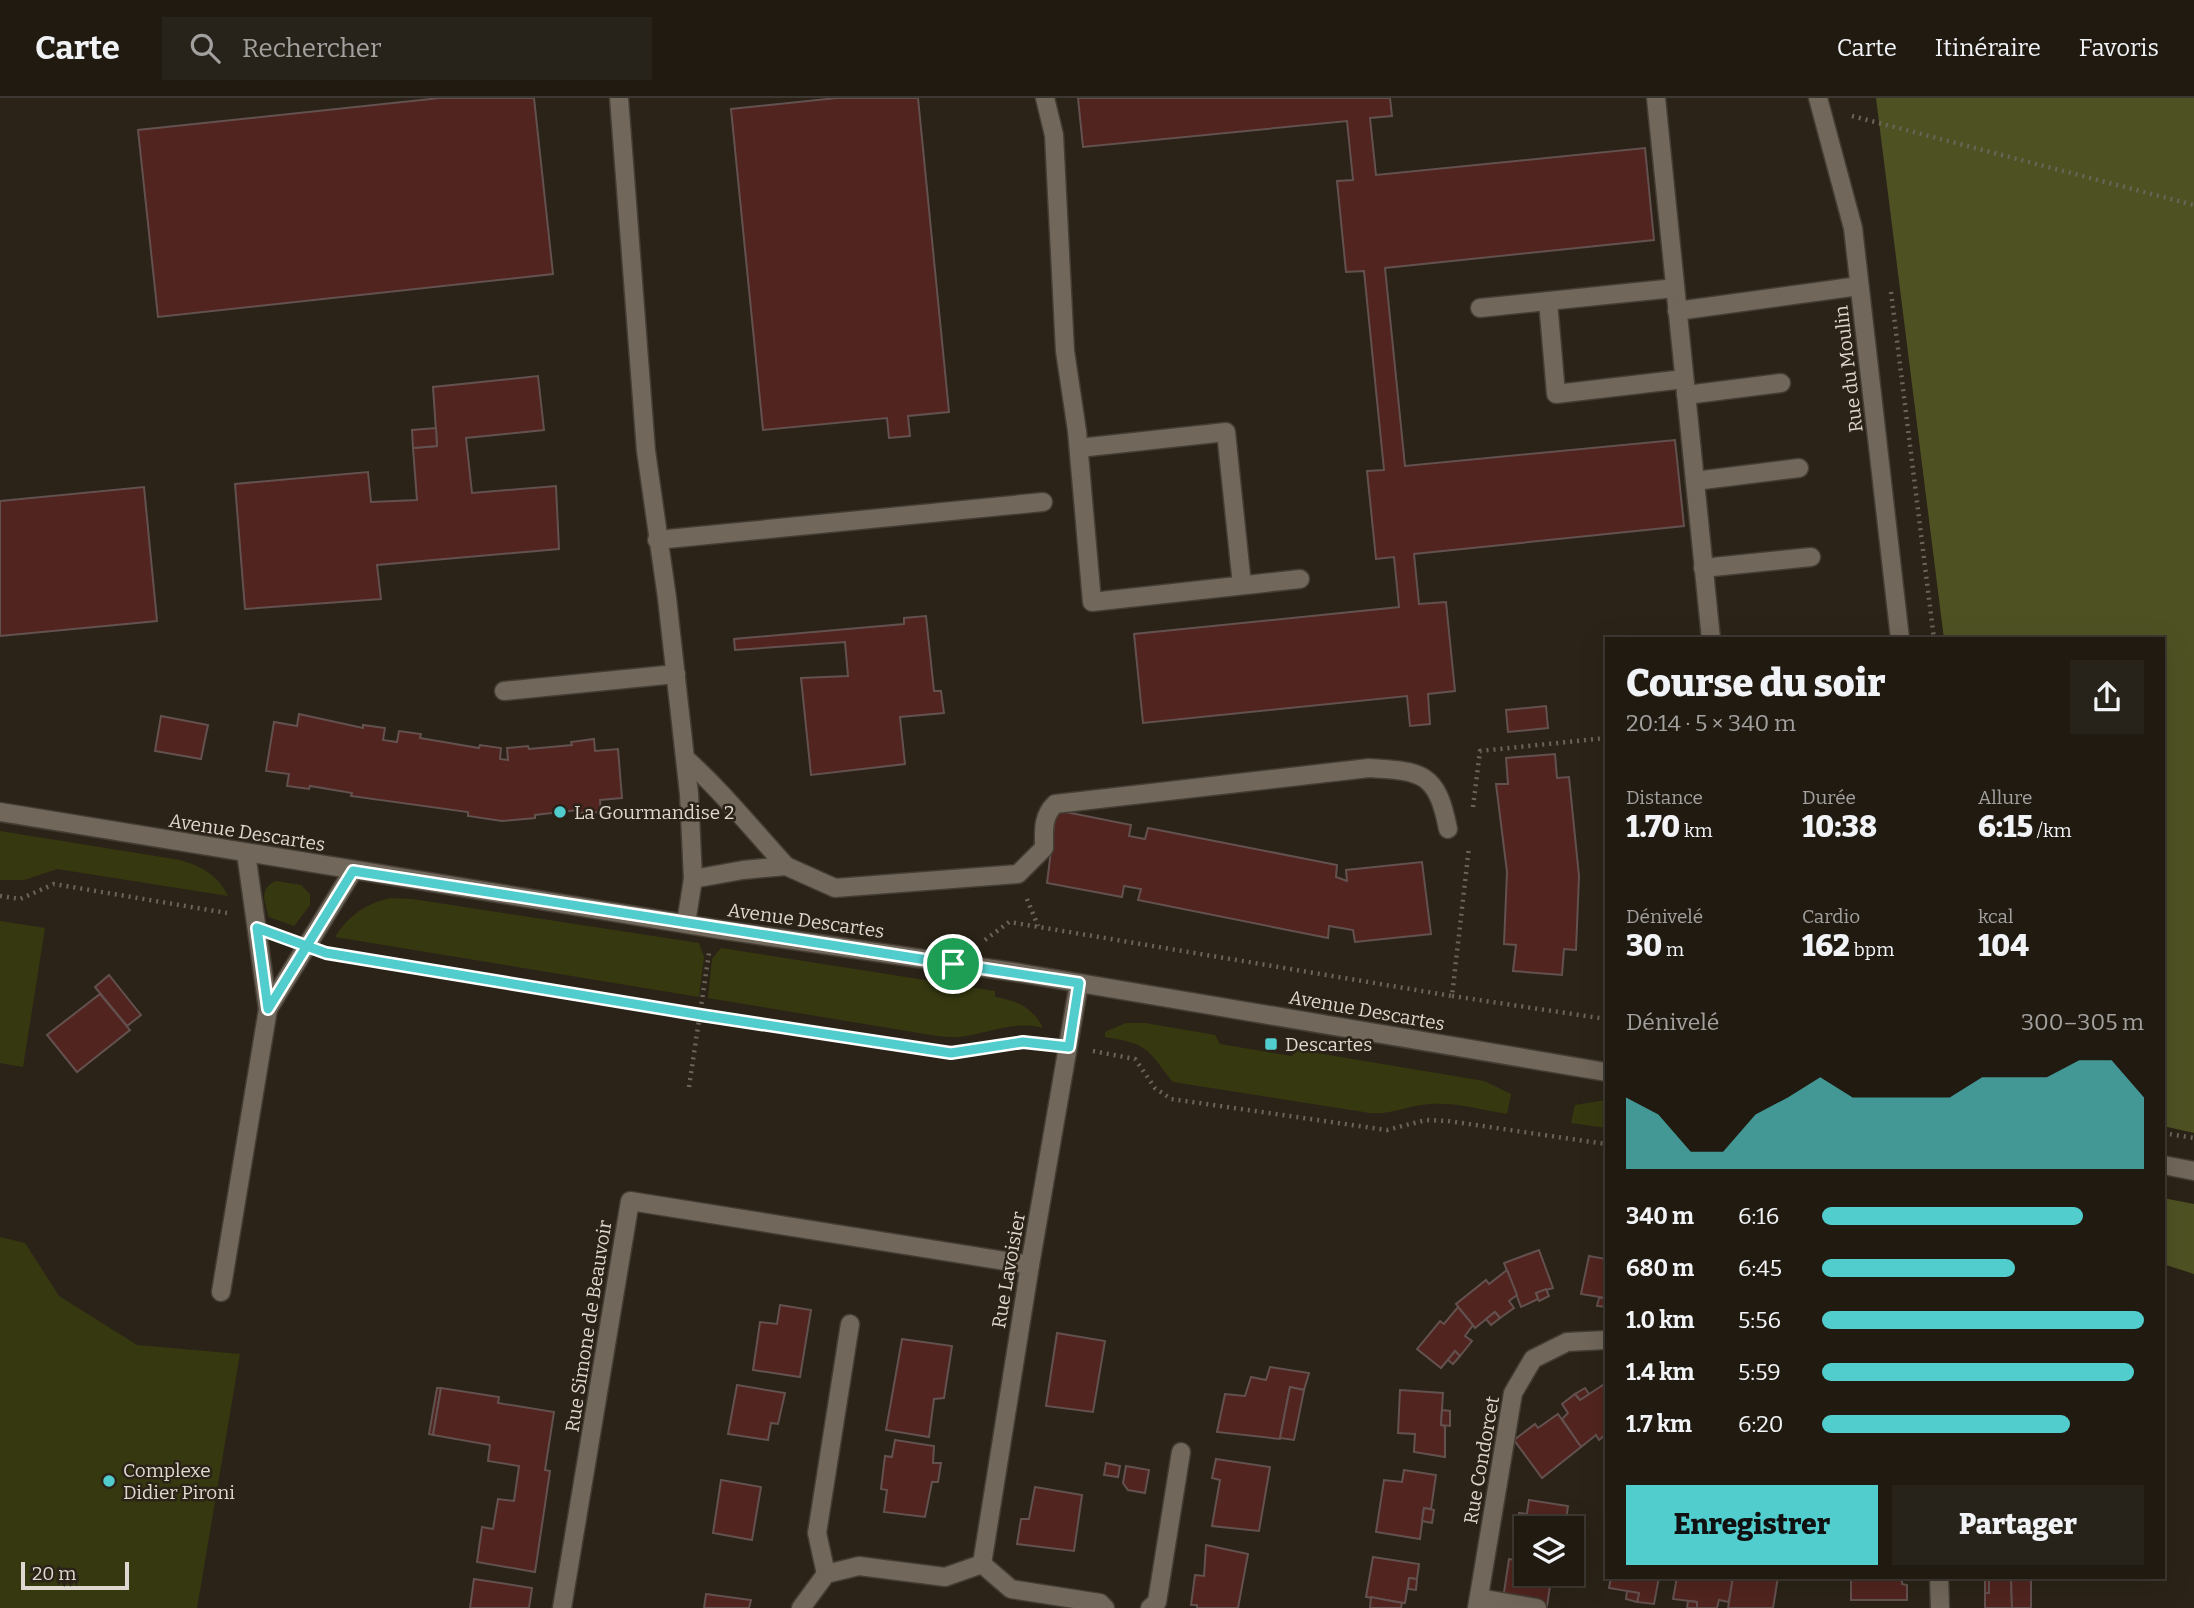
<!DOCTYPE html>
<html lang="fr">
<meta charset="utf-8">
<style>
body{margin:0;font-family:Bitter,serif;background:#28231a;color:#f1f3f6;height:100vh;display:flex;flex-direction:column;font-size:26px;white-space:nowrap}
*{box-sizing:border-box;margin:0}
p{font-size:23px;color:#a2a19f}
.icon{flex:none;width:38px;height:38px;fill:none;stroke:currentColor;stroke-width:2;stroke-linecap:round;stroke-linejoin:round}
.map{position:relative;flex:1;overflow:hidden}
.drawer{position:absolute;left:1605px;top:539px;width:560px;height:942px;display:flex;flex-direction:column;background:#201a11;border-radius:0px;box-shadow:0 7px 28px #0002,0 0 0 2px #3d3831}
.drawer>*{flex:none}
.controls{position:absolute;left:1514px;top:1418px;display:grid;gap:14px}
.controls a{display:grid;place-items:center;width:70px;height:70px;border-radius:0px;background:#201a11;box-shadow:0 7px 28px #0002,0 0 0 2px #3d3831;font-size:35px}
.scale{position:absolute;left:21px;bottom:18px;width:108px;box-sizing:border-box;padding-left:7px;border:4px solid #ded8d0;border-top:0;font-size:19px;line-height:24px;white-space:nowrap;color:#ded8d0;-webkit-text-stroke:5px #2b2317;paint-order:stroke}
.pin{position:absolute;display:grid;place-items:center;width:60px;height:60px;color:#fff;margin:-30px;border:4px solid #fff;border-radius:50%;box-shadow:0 2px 7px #0007}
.round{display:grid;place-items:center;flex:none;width:74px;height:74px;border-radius:0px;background:#28231a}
.summary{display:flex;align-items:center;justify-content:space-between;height:119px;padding:0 21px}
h1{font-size:38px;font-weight:800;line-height:52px}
.metrics{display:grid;grid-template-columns:repeat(3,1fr);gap:10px;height:119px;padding:7px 21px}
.metrics div{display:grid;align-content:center}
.metrics b{font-size:30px;font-weight:800}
.metrics small{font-size:19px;font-weight:400}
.metrics p{font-size:19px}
.chart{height:196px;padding:14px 21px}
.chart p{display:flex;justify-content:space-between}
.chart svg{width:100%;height:126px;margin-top:7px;fill:#52cdcd;opacity:.7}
.action{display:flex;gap:14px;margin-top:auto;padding:14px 21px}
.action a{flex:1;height:80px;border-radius:0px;background:#52cdcd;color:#111;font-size:28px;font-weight:800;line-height:80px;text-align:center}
.action a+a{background:#28231a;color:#f1f3f6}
ul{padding:0 21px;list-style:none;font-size:23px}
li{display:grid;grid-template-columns:112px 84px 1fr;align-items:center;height:52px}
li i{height:18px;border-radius:9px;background:#52cdcd}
header{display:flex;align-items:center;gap:42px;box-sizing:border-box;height:98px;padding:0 35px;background:#201a11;border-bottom:2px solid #3d3831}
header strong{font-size:33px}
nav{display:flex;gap:38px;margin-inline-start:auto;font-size:24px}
.search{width:490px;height:63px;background:#28231a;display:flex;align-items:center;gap:18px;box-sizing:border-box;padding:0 24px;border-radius:0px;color:#a2a19f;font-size:26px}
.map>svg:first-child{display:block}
.green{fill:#363910}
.forest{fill:#4e5223}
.building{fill:#51241f;stroke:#63514f;stroke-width:2}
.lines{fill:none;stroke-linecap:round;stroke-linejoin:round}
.lane-casing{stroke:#443d34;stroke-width:21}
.street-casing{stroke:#443d34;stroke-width:21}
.secondary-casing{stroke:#443d34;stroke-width:21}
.path{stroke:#6b6459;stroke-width:4.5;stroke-dasharray:2 5;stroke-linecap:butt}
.lane{stroke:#71675a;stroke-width:18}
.street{stroke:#71675a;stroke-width:18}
.secondary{stroke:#71675a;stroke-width:18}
.route-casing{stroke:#fff;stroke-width:14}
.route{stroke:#52cdcd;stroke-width:9}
.poi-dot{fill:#52cdcd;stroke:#2b2317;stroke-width:2.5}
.labels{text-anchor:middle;stroke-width:5;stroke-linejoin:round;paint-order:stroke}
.street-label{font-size:19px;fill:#ded8d0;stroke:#2b2317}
.poi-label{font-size:19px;fill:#ded8d0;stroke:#2b2317;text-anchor:start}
</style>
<header>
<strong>Carte</strong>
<div class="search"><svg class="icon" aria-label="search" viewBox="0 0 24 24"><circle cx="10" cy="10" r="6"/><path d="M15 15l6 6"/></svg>Rechercher</div>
<nav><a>Carte</a><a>Itinéraire</a><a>Favoris</a></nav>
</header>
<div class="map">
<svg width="2194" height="1510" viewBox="0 0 2194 1510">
<rect width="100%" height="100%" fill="#2b2317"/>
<!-- green -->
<g class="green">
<path d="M0,733L180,762C201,768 218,777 228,798L57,771L24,782H0Z"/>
<path d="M276,783L301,787L310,796V807L294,828L269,819C265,804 258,791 276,783Z"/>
<path d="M391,800L412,801L699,845L704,859L699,899L335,839C348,818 366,805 391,800Z"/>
<path d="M0,823L45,830L23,969L0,965Z"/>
<path d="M721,850L995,893V899C1018,903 1032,909 1043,930C1016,922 986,936 959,939C952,940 944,938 937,938L708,900L712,861Z"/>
<path d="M1126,925H1145L1215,937L1220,946L1291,958L1299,952L1484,983L1511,996L1507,1016C1483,1012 1455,1004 1430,1006C1409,1007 1391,1017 1370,1015L1173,984C1146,950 1149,946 1105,939V934Z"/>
<path d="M1606,1002V1030L1571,1025L1575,1007Z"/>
<path d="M0,1139L25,1145L59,1198L137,1247L240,1256L197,1510H0Z"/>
</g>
<!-- forest -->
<g class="forest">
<path d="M1876,0H2194V1035L2163,1028V541H1944Z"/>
<path d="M2163,1100L2194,1106V1176L2163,1166Z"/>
</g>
<!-- building -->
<g class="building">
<path d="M440,0H534L553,176L158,219L138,32Z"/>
<path d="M837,0H918L949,314L908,318L910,338L889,340L887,320L763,332L731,11Z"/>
<path d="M1078,0H1390L1392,18L1370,20L1376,77L1645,50L1654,142L1385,170L1405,368L1675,342L1684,428L1414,456L1419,506L1446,504L1455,593L1428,596L1430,626L1410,628L1407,598L1143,625L1134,536L1399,509L1394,459L1376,461L1367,373L1384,372L1364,173L1346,174L1337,83L1353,82L1347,23L1083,49Z"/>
<path d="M538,278L544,332L466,340L472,395L556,388L559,451L377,467L381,501L245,511L235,386L368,374L371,404L417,402L413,350L437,348L433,289Z"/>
<path d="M436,330L437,348L413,350L412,332Z"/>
<path d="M144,389L157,523L0,538V403Z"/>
<path d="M926,518L934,593H941L944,615L900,619L905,666L811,677L801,580L848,578L845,544L735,552L734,541L904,526V520Z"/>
<path d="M1546,608L1548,630L1508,634L1506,612Z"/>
<path d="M299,616L363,630V627L385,630L383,642L397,644L399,633L421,636L420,640L479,650L480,647L501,650L500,661L508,662L507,650L528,648L529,651L572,647L571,644L594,641L595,653L618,651L622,700L600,702L601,714L578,715V712L535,717V720L502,723L468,718V714L351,698L352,695L310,688L309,691L287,688L289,676L266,673L274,624L297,628Z"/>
<path d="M161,618L208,627L201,661L155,653Z"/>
<path d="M1555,656L1557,680L1569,679L1579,778L1576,852L1564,851L1562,877L1513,873L1516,847L1504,846L1507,774L1496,686H1508L1506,660Z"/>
<path d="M1056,712L1131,727L1129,738L1145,741L1148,730L1337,767L1336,779L1347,783L1346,772L1422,764L1431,836L1355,844L1353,832L1329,828L1328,840L1138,802L1141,791L1124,788L1122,799L1047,785Z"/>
<path d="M109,877L141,917L127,928L95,889Z"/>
<path d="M100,896L130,932L77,974L47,937Z"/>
<path d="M1539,1152L1553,1190L1536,1195L1538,1201L1521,1209L1504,1165Z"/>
<path d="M1589,1158L1606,1161V1200L1581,1196Z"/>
<path d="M1507,1172L1517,1197L1509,1203L1514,1210L1500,1220L1495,1214L1475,1230L1456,1206L1486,1182L1489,1186Z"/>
<path d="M1546,1191L1549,1198L1539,1203L1536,1195Z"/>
<path d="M1599,1200H1606V1209L1597,1208Z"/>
<path d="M780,1207L811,1212L800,1279L753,1272L760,1224L777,1226Z"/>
<path d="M1458,1209L1473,1227L1465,1238L1472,1243L1460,1258L1455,1253L1441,1270L1417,1251L1440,1223L1444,1226Z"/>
<path d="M1495,1214L1500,1220L1491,1227L1486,1221Z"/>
<path d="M1057,1235L1105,1243L1093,1314L1046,1308Z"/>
<path d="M902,1241L952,1248L944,1300L934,1301L929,1339L886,1332Z"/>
<path d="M1455,1253L1460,1258L1453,1266L1448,1262Z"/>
<path d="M1270,1269L1309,1275L1304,1292L1290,1289L1280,1341L1217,1334L1225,1296L1245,1298L1251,1279L1266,1282Z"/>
<path d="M1606,1285V1336L1599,1342L1596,1337L1581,1349L1562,1321L1568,1315L1562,1306L1575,1296L1580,1302Z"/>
<path d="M737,1287L785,1295L778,1326L771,1325L768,1342L728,1336Z"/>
<path d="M1290,1289L1304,1292L1294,1342L1280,1340Z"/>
<path d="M437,1290H441L433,1337L429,1336Z"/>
<path d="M441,1290L499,1299L498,1305L554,1314L545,1372L550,1373L535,1474L477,1464L482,1429L493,1431L498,1401L514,1403L519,1368L488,1363L490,1347L433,1337Z"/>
<path d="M1585,1290L1589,1296L1580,1302L1575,1296Z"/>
<path d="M1400,1292L1443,1295L1441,1327L1445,1328V1359L1414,1354L1415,1336L1398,1335Z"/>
<path d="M1442,1312L1450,1313V1328L1441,1327Z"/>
<path d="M1558,1316L1581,1349L1542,1380L1514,1342L1535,1326L1538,1330Z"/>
<path d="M895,1342L934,1348L933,1365H941L938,1384H932L925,1419L884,1414L887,1392L881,1391L885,1358L892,1359Z"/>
<path d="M1216,1361L1270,1369L1259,1433L1212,1428L1220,1382L1212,1380Z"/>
<path d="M1106,1365L1120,1368L1118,1379L1104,1377Z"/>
<path d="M1126,1368L1149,1372L1145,1395L1128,1392L1123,1385Z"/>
<path d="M1404,1372L1436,1377L1431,1411L1424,1410L1420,1441L1376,1434L1384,1382L1402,1384Z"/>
<path d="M721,1382L761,1389L752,1442L713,1435Z"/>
<path d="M1035,1389L1082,1397L1074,1453L1017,1446L1021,1421H1029Z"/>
<path d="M1529,1402L1568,1408L1565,1430H1526V1443L1516,1441L1518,1426L1525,1428Z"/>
<path d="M1424,1410L1434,1412L1432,1425L1422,1423Z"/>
<path d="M1519,1415L1527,1416L1525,1428L1518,1426Z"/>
<path d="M1206,1447L1248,1456L1238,1510H1197V1507H1191L1195,1477L1204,1478Z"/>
<path d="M1373,1459L1419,1466L1417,1481L1409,1480L1405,1505L1366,1499Z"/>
<path d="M1509,1461L1526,1464V1475H1552L1547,1508L1503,1501Z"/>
<path d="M1611,1479H1659L1654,1506L1637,1504L1639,1495L1609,1490Z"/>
<path d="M1677,1479H1733L1729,1504L1719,1502L1717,1510H1697V1504L1673,1501Z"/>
<path d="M1733,1479H1778L1773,1510H1728Z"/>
<path d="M1851,1479H1902V1486L1907,1487V1502H1851Z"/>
<path d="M1985,1479H2011L2012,1510H1985V1495H1989V1482L1985,1481Z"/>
<path d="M2011,1479H2031V1510H2012Z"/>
<path d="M1409,1480L1417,1481L1416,1492L1408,1491Z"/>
<path d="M474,1481L532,1490L529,1510H470Z"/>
<path d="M1985,1481L1989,1482V1495H1985Z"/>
<path d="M1627,1493L1639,1495L1637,1504L1626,1501Z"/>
<path d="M706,1496L751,1502L749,1510H704Z"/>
<path d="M1371,1499L1402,1505L1401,1510H1370Z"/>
<path d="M1688,1503L1697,1504V1510H1687Z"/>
</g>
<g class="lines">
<!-- lane casing -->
<g class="lane-casing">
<g id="lane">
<path d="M619,0L646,353L667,500L689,696L693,781L686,825"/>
<path d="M1045,0L1054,37L1065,253L1077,333L1092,504L1300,481"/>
<path d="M1656,0L1711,541"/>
<path d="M1548,203L1556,296L1684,281"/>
<path d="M1480,210L1675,190"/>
<path d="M1677,213L1859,188"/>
<path d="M1686,297L1781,285"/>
<path d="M1079,350L1226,334L1242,487"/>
<path d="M1695,383L1799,370"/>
<path d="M657,442L1043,404"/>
<path d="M1703,470L1811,459"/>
<path d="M504,593L676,576"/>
<path d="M686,661C722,693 753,732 786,768"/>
<path d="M693,781L743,772L786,768L835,790L1018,776L1044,750C1044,733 1042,719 1055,706L1369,670C1422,673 1437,674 1448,731"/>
<path d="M268,911L353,773"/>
<path d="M221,1194L268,911L246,755"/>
<path d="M826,1476L817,1435L850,1226"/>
<path d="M1150,1510L1157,1504L1181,1354"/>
</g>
</g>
<!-- street casing -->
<g class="street-casing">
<g id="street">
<path d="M982,1466L1030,1167L1079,885"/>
<path d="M982,1466L1011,1491L1100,1505L1105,1510"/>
<path d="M1939,1479L1940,1510"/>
<path d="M1479,1500L1537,1510"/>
<path d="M562,1510L630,1103L1030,1167"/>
<path d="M801,1510L826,1476L859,1468L945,1479L982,1466"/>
<path d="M1477,1510L1513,1295L1533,1261L1567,1244L1606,1242"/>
</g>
</g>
<!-- secondary casing -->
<g class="secondary-casing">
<g id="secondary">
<path d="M1818,0L1853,130L1900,541"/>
<path d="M0,714L717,831L1020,875L1606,974"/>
<path d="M2163,1067L2194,1073"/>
</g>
</g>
<!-- path -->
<g class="path">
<path d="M1852,18L2194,107"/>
<path d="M1891,194L1934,541"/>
<path d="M1473,709L1480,653L1606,640"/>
<path d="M0,798L20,801L54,786L227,815"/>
<path d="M1027,801L1038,828"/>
<path d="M985,842L1009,824L1452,898L1469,749"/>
<path d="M332,856L701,917L951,955L1023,944L1043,945"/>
<path d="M1452,898L1606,921"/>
<path d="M1093,953L1135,961L1155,990L1171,1001L1387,1032L1426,1022L1448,1023L1606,1046"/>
<path d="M689,989L709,855"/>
<path d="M2163,1035L2194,1040"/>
</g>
<!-- lane -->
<use href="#lane" class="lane"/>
<!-- street -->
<use href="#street" class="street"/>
<!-- secondary -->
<use href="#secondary" class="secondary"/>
</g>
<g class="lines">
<!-- route casing -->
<g class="route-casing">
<path id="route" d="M953,866L353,773L268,911L257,830L326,855L701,917L951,955L1023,944L1069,949L1079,885L953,866"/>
</g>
<!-- route -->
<use href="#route" class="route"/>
</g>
<!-- markers -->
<g class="poi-dot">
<circle cx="560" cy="714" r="7"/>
<rect x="1264" y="939" width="14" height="14" rx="3.5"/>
<circle cx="109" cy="1383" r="7"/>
</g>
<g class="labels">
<!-- street labels -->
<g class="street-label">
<text transform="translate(1848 271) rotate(-97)" y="7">Rue du Moulin</text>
<text transform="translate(247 734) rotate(9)" y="7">Avenue Descartes</text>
<text transform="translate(806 822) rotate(8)" y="7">Avenue Descartes</text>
<text transform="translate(1367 912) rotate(10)" y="7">Avenue Descartes</text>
<text transform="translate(1008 1172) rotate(-80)" y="7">Rue Lavoisier</text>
<text transform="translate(588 1228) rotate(-81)" y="7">Rue Simone de Beauvoir</text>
<text transform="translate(1481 1362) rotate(-80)" y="7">Rue Condorcet</text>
</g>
<!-- poi labels -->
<g class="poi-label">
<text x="574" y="721">La Gourmandise 2</text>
<text x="1285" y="953">Descartes</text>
<text x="123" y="1379">Complexe<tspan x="123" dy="22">Didier Pironi</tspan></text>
</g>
</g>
</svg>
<div class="controls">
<a><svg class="icon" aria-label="layers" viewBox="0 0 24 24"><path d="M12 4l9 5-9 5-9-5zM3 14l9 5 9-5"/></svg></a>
</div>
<div class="scale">20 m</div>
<div class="pin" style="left:953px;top:866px;background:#1e9e55"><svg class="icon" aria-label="arrive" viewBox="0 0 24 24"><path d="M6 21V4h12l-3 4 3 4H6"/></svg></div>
<section class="drawer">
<div class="summary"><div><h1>Course du soir</h1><p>20:14 · 5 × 340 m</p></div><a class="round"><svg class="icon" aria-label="share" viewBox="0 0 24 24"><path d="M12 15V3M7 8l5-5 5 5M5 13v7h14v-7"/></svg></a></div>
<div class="metrics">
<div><p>Distance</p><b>1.70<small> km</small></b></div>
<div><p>Durée</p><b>10:38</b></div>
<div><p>Allure</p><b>6:15<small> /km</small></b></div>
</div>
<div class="metrics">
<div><p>Dénivelé</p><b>30<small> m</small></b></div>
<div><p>Cardio</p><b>162<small> bpm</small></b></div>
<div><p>kcal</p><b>104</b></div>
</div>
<div class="chart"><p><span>Dénivelé</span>300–305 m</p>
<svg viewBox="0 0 160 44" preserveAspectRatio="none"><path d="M0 44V19L10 25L20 38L30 38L40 25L50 19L60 12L70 19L80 19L90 19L100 19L110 12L120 12L130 12L140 6L150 6L160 19V44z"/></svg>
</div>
<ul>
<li><b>340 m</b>6:16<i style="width:81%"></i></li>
<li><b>680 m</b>6:45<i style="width:60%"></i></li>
<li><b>1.0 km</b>5:56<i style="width:100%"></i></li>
<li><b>1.4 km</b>5:59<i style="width:97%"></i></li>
<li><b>1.7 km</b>6:20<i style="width:77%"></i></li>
</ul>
<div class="action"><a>Enregistrer</a><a>Partager</a></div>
</section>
</div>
